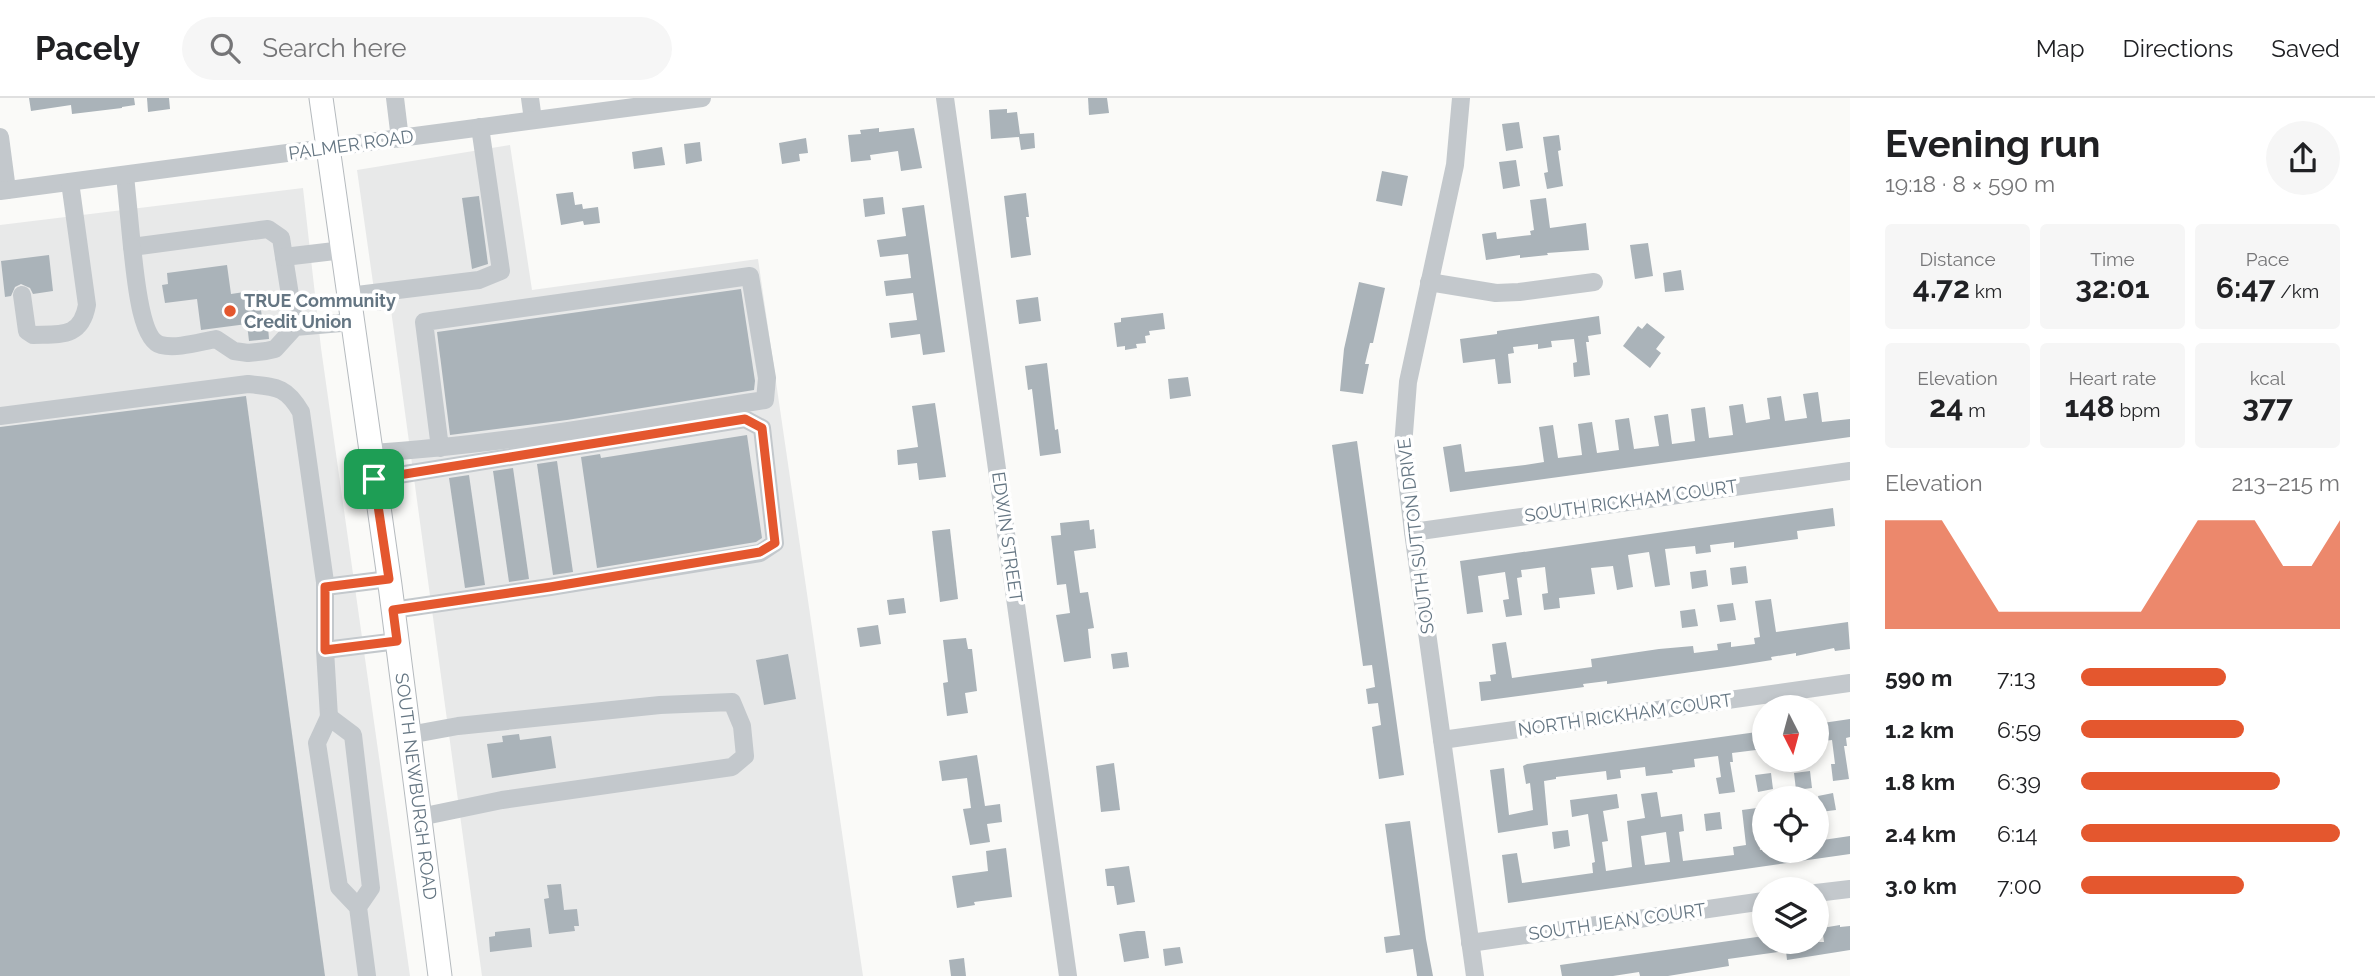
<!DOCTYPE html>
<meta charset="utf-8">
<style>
body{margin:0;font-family:Raleway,sans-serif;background:#f6f6f6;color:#202124;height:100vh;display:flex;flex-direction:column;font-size:26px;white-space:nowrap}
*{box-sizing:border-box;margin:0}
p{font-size:23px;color:#757577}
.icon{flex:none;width:38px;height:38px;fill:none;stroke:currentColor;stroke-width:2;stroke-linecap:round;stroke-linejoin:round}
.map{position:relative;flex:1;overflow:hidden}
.side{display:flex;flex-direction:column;background:#fff;width:525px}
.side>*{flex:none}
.needle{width:46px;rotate:174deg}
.fabs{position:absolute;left:1752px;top:597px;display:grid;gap:14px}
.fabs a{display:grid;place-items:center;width:77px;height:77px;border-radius:50%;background:#fff;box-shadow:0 4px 10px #0003;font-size:35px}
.pin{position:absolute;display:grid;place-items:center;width:60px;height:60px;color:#fff;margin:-30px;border-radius:14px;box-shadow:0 4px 10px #0006}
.round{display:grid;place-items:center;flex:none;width:74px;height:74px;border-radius:37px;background:#f6f6f6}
.summary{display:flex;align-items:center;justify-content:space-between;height:119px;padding:0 35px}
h1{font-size:38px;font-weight:700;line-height:52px}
.stats{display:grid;grid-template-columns:repeat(3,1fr);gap:10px;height:119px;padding:7px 35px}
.stats div{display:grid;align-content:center;border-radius:7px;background:#f6f6f6;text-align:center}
.stats b{font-size:30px;font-weight:700}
.stats small{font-size:19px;font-weight:400}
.stats p{font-size:19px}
.chart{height:196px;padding:14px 35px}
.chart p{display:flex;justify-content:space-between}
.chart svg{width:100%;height:126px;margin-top:7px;fill:#e4572e;opacity:.7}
ul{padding:0 35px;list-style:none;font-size:23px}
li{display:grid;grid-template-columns:112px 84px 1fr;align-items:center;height:52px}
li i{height:18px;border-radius:9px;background:#e4572e}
header{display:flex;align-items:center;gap:42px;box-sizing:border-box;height:98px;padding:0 35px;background:#fff;border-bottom:2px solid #e0e0e0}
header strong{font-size:33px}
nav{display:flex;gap:38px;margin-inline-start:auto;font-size:24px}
.search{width:490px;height:63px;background:#f6f6f6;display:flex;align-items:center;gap:18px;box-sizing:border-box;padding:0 24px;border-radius:38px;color:#757577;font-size:26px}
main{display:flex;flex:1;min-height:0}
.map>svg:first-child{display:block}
.built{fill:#e8e9e9}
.building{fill:#aab3b9;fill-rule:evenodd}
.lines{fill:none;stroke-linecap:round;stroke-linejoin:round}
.major-casing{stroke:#b5babe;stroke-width:25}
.minor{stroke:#c3c8cc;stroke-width:18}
.major{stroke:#fff;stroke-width:23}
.route-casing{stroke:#fff;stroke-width:14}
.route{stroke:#e4572e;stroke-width:9}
.poi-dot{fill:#e4572e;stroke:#fff;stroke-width:2.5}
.labels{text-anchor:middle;stroke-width:7;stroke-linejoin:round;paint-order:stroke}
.street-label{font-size:18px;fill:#657683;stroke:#fff}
.poi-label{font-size:18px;font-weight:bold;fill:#657683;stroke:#fff;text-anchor:start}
</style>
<header>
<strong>Pacely</strong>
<div class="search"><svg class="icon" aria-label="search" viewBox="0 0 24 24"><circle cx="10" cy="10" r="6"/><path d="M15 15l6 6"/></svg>Search here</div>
<nav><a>Map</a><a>Directions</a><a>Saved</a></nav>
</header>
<main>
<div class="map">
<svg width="1850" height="878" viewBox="0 0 1850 878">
<rect width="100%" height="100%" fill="#fafaf8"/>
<!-- built -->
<g class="built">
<path d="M510,47L532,192L758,161L863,878H482L391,212L377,213L357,72Z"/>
<path d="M303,90L321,250L410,878H0V127Z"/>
</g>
<!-- building -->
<g class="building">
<path d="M29,0H134L135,7L122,9V10L72,16L71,7L31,13Z"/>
<path d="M147,0H169L170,11L148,14Z"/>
<path d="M1088,0H1107L1109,15L1089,17Z"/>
<path d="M1007,11V15L1017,14L1020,36L1034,35L1035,50L1021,52L1019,39L991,41L989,12Z"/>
<path d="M1519,24L1523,50L1506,53L1502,26Z"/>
<path d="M879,30V34L914,30L922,70L901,73L898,53L870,57L871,62L851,64L848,37L861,36L860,32Z"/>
<path d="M1559,37L1561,52L1558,53L1563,88L1547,91L1544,75L1548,74L1543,39Z"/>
<path d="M806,40L808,55L799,56L800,63L782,66L779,45Z"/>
<path d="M700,44L702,63L686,66L684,46Z"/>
<path d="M662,49L665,67L634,71L632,54Z"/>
<path d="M1516,62L1520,88L1503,91L1499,64Z"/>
<path d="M1382,73L1408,78L1402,108L1376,103Z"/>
<path d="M573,94L575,107L582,106L583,111L598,109L600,125L584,127L583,123L561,127L556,96Z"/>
<path d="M1026,95L1029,119H1026L1031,157L1011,160L1004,98Z"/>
<path d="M479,98L488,166L472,171L462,100Z"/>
<path d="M883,99L885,116L865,119L863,101Z"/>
<path d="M1546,100L1550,130L1586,125L1589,152L1547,155L1548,157L1520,160V157L1486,162L1482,136L1496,134L1497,141L1531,137L1530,133L1534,132L1530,102Z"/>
<path d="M924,107L945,254L923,257L920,236L891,240L889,225L917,222L913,195L886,198L884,183L911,180L908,156L880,159L877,142L906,138L902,110Z"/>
<path d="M1648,145L1653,178L1635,181L1630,147Z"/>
<path d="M49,157L53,193L33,196L30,190L21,186L15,189L11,198L5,199L1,163Z"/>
<path d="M227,167L231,196L258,192L262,219L267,218L269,241L249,243L247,226L201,232L197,201L165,205L162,187L168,186L167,175Z"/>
<path d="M1681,172L1684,192L1665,194L1663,175Z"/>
<path d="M1359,184L1385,190L1373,245H1370L1365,266H1369L1363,296L1340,293L1344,251Z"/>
<path d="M741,191L755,283L754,292L567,322L450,337L437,234Z"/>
<path d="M1038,199L1041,223L1019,226L1016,202Z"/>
<path d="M1163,215L1165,231L1149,233L1150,237L1145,238L1146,245L1136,246L1137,250L1125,252V248L1117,249L1114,225L1121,224V220Z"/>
<path d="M1599,218L1601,236L1588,238L1589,244H1586L1590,277L1574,279L1573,265L1577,264L1574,241L1551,243L1552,249L1538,251V246L1513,249L1514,255L1508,256L1511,285L1498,286L1495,261L1463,265L1460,241L1497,236V233Z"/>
<path d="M1647,225L1665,239L1656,251L1661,255L1650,270L1623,248L1638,228L1642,231Z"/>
<path d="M1047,265L1055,332L1058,331L1061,355L1040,358L1032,291L1028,292L1025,268Z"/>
<path d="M1188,279L1191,298L1170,301L1168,281Z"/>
<path d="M1818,294L1822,324L1850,321V339L1450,394L1443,349L1461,346L1465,374L1525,367L1544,364L1539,329L1553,327L1558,360L1582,357L1578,326L1592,324L1597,355L1619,352L1615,322L1629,320L1634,351L1659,348L1654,318L1668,316L1672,346L1695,343L1691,311L1705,309L1709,340L1733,337L1729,308L1743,306L1746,325L1770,321L1767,300L1781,298L1785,323L1807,320L1803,296Z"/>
<path d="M246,298L325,878H0V329Z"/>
<path d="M935,305L946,379L919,382L917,365L898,367L897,352L918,349L912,308Z"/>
<path d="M747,337L762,440L756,444L597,470L581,359L600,356L601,360Z"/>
<path d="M1357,343L1404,677L1379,681L1372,629L1381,627L1378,605L1368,606L1366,591L1375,589L1372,567L1363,568L1332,347Z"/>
<path d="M557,363L573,474L553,477L537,366Z"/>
<path d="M513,370L529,481L509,484L493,373Z"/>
<path d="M469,377L485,487L465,490L449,380Z"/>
<path d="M1833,410L1835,428L1797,433L1798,441L1734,450V444L1710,447L1711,454L1696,456L1695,448L1665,451L1670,487L1655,489L1649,454L1628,457L1633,489L1617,492L1613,468L1591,470L1595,496L1559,500L1560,510L1544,512L1542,496L1548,495L1545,469L1521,472L1522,479L1517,480L1522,517L1506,519L1503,502L1509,501L1505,474L1478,478L1483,514L1467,516L1460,463Z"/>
<path d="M1089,422L1090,432L1094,431L1096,450L1074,453L1080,495L1088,494L1094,530L1088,531L1091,560L1064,564L1056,517L1070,515L1066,486L1057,487L1051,438L1061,437L1060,425Z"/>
<path d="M950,431L958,501L940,504L932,433Z"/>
<path d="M1746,468L1748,485L1732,487L1730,470Z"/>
<path d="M1706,472L1708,488L1692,491L1690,474Z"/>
<path d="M904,500L906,515L889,517L887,502Z"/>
<path d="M1771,501L1776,534L1848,524L1850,551L1835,553L1834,550L1796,558V555L1771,559L1772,562L1734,568L1607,586V583L1583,586L1584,589L1481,603L1479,584L1491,583L1490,577L1496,576L1492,546L1506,544L1512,580L1592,569L1591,561L1659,551L1693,548L1694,555L1718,552L1717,546L1731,544V549L1755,546L1754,540L1760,539L1755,503Z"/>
<path d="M1733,505L1736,522L1720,524L1717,507Z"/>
<path d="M1695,511L1698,528L1682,530L1680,513Z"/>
<path d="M878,527L881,546L860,549L857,530Z"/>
<path d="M966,540L968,551H972L977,593L965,595L968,615L947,618L943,585L948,584L943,542Z"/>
<path d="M1127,554L1129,569L1113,571L1111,556Z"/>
<path d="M788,556L796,601L764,607L756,562Z"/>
<path d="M1850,621V639L1846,640L1847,648H1844L1849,681L1833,683L1831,666H1835L1832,642L1816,644V626Z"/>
<path d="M1764,633V651L1732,655L1733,664H1730L1735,694L1719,696L1716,680L1721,679L1718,658L1694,661L1695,669L1672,672L1673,675L1646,678L1645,669L1620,672L1621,680L1607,682L1606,673L1556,679V681L1544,683L1548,727L1498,735L1490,672L1504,670L1509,717L1533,712L1530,685L1526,686L1523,668L1527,666Z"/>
<path d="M519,636L520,642L551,638L556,670L492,680L487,646L503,644L502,638Z"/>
<path d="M977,657L985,708L1000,706L1002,724L987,726L990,744L970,747L963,711L971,710L967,680L942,683L939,663Z"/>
<path d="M1114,665L1120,712L1101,714L1096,668Z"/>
<path d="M1810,673L1812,690L1796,692L1794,675Z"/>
<path d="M1771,675L1773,691L1758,694L1755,677Z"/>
<path d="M1657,694L1661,719L1682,716L1684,733L1679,734L1683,763L1734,757L1733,749L1746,747L1742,712L1757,710L1760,727H1757L1760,752H1816V743L1850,738V756L1508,805L1502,757L1517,755L1522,785L1593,775L1592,765L1595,764L1588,716L1572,719L1570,702L1617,696L1619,710L1603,713L1608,743L1602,744L1606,773L1632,769L1627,723L1645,720L1641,696ZM1666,734L1670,764L1645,767L1641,738Z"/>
<path d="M1833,695L1836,712L1820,714L1818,698Z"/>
<path d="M1720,714L1722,731L1706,733L1704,716Z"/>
<path d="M1410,723L1426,841L1433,878H1417L1413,851L1386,855L1384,839L1400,837L1385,726Z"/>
<path d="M1568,732L1570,748L1554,751L1552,734Z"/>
<path d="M1006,750L1012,799L974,804L975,807L957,810L952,778L988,773L986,753Z"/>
<path d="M1129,768L1135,804L1117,807L1114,788H1107L1105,771Z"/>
<path d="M561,786L564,812L577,811L579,828H574L575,833L549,836L544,801L549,800L547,787Z"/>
<path d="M1840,827V829L1850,828V852L1787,862L1786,853L1728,861L1729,868L1668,878H1640L1639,874L1613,878H1562L1560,867L1764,838V844H1824L1822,830Z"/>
<path d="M530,830L532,849L490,854L489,839L495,838V834Z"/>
<path d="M1137,833H1145L1149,860L1124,864L1119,836Z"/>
<path d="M1180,849L1183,865L1165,868L1163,851Z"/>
<path d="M964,860L966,878H951L949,862Z"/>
</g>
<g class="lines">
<!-- major casing -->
<g class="major-casing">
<g id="major">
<path id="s1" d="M321,0L390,487L440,878"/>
</g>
</g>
<!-- minor -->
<g class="minor">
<path d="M395,0L400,41"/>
<path d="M530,0L533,22"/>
<path d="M945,0L1068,878"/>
<path d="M1461,0L1455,67L1408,284L1403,348L1413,434L1475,878"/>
<path d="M0,39L7,92"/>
<path d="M125,77L132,149L260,132L268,131L281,140L295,229"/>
<path d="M0,93L702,0"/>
<path d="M132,149C135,170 139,242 161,247C177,251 199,244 216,241L234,253L248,255L266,253L275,251L295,229L353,224"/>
<path d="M284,159L343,152"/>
<path d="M1429,184L1496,195L1519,194L1594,184"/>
<path d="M22,197L27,233L33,237C61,236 81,240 87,207L70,84"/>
<path d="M349,198L479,182L501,173L480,29"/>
<path d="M0,318L248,286C276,289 286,288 301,314L325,484V552L329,619"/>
<path d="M370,355C503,347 634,322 765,302L767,280L750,178L424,224L440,350"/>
<path d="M374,381L745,321L762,330L775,445L760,455L550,489L393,512"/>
<path d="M1413,434L1850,373"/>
<path d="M325,489L389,481"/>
<path d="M325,552L398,543"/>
<path d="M409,637L458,628L660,607L732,604L742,628L745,658L732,669L502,702L420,719"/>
<path d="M1442,642L1850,585"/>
<path d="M1816,795L1850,791"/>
<path d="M358,809L371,790L353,637L329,619L317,645L339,789L358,809L367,878"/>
<path d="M1470,845L1764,803"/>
</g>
<!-- major -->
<use href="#major" class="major"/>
</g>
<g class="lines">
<!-- route casing -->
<g class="route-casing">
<path id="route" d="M745,321L762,330L775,445L760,454L550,489L393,512L397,543L325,552V489L389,481L374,381Z"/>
</g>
<!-- route -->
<use href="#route" class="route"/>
</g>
<!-- markers -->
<circle class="poi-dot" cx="230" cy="213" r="7"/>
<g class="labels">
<!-- street labels -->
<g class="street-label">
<text transform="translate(351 47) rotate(-8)" y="6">PALMER ROAD</text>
<text transform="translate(1631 403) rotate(-8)" y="6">SOUTH RICKHAM COURT</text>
<text transform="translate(1416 438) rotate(-97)" y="6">SOUTH SUTTON DRIVE</text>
<text transform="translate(1007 439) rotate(82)" y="6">EDWIN STREET</text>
<text transform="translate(1625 617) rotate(-8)" y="6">NORTH RICKHAM COURT</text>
<text dy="6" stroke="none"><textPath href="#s1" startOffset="695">SOUTH NEWBURGH ROAD</textPath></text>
<text transform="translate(1617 824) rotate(-8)" y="6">SOUTH JEAN COURT</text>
</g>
<!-- poi labels -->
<g class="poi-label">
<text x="244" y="209">TRUE Community<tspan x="244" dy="21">Credit Union</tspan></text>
</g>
</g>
</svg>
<div class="fabs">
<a><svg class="needle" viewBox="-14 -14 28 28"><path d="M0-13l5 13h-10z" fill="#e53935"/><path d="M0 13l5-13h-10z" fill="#757577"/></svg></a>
<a><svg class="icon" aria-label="locate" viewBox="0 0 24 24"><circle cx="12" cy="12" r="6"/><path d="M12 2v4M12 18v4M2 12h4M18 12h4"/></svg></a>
<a><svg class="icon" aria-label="layers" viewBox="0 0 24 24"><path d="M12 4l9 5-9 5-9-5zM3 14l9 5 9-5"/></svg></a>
</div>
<div class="pin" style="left:374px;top:381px;background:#1e9e55"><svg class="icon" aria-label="arrive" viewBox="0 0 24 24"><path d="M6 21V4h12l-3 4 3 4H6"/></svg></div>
</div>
<section class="side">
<div class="summary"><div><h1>Evening run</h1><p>19:18 · 8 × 590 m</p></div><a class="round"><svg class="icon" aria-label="share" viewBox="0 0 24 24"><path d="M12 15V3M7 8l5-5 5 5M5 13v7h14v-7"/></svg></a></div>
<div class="stats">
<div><p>Distance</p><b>4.72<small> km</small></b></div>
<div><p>Time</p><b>32:01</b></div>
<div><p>Pace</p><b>6:47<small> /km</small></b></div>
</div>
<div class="stats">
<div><p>Elevation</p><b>24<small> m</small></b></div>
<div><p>Heart rate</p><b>148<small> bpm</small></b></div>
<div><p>kcal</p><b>377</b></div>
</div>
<div class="chart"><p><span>Elevation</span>213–215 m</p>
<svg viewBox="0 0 160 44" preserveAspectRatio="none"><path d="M0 44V6L10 6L20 6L30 22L40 38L50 38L60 38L70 38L80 38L90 38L100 22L110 6L120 6L130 6L140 22L150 22L160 6V44z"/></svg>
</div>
<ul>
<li><b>590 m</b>7:13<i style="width:56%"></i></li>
<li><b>1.2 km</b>6:59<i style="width:63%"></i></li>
<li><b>1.8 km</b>6:39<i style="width:77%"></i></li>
<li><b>2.4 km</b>6:14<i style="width:100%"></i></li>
<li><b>3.0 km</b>7:00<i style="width:63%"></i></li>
</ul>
</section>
</main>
